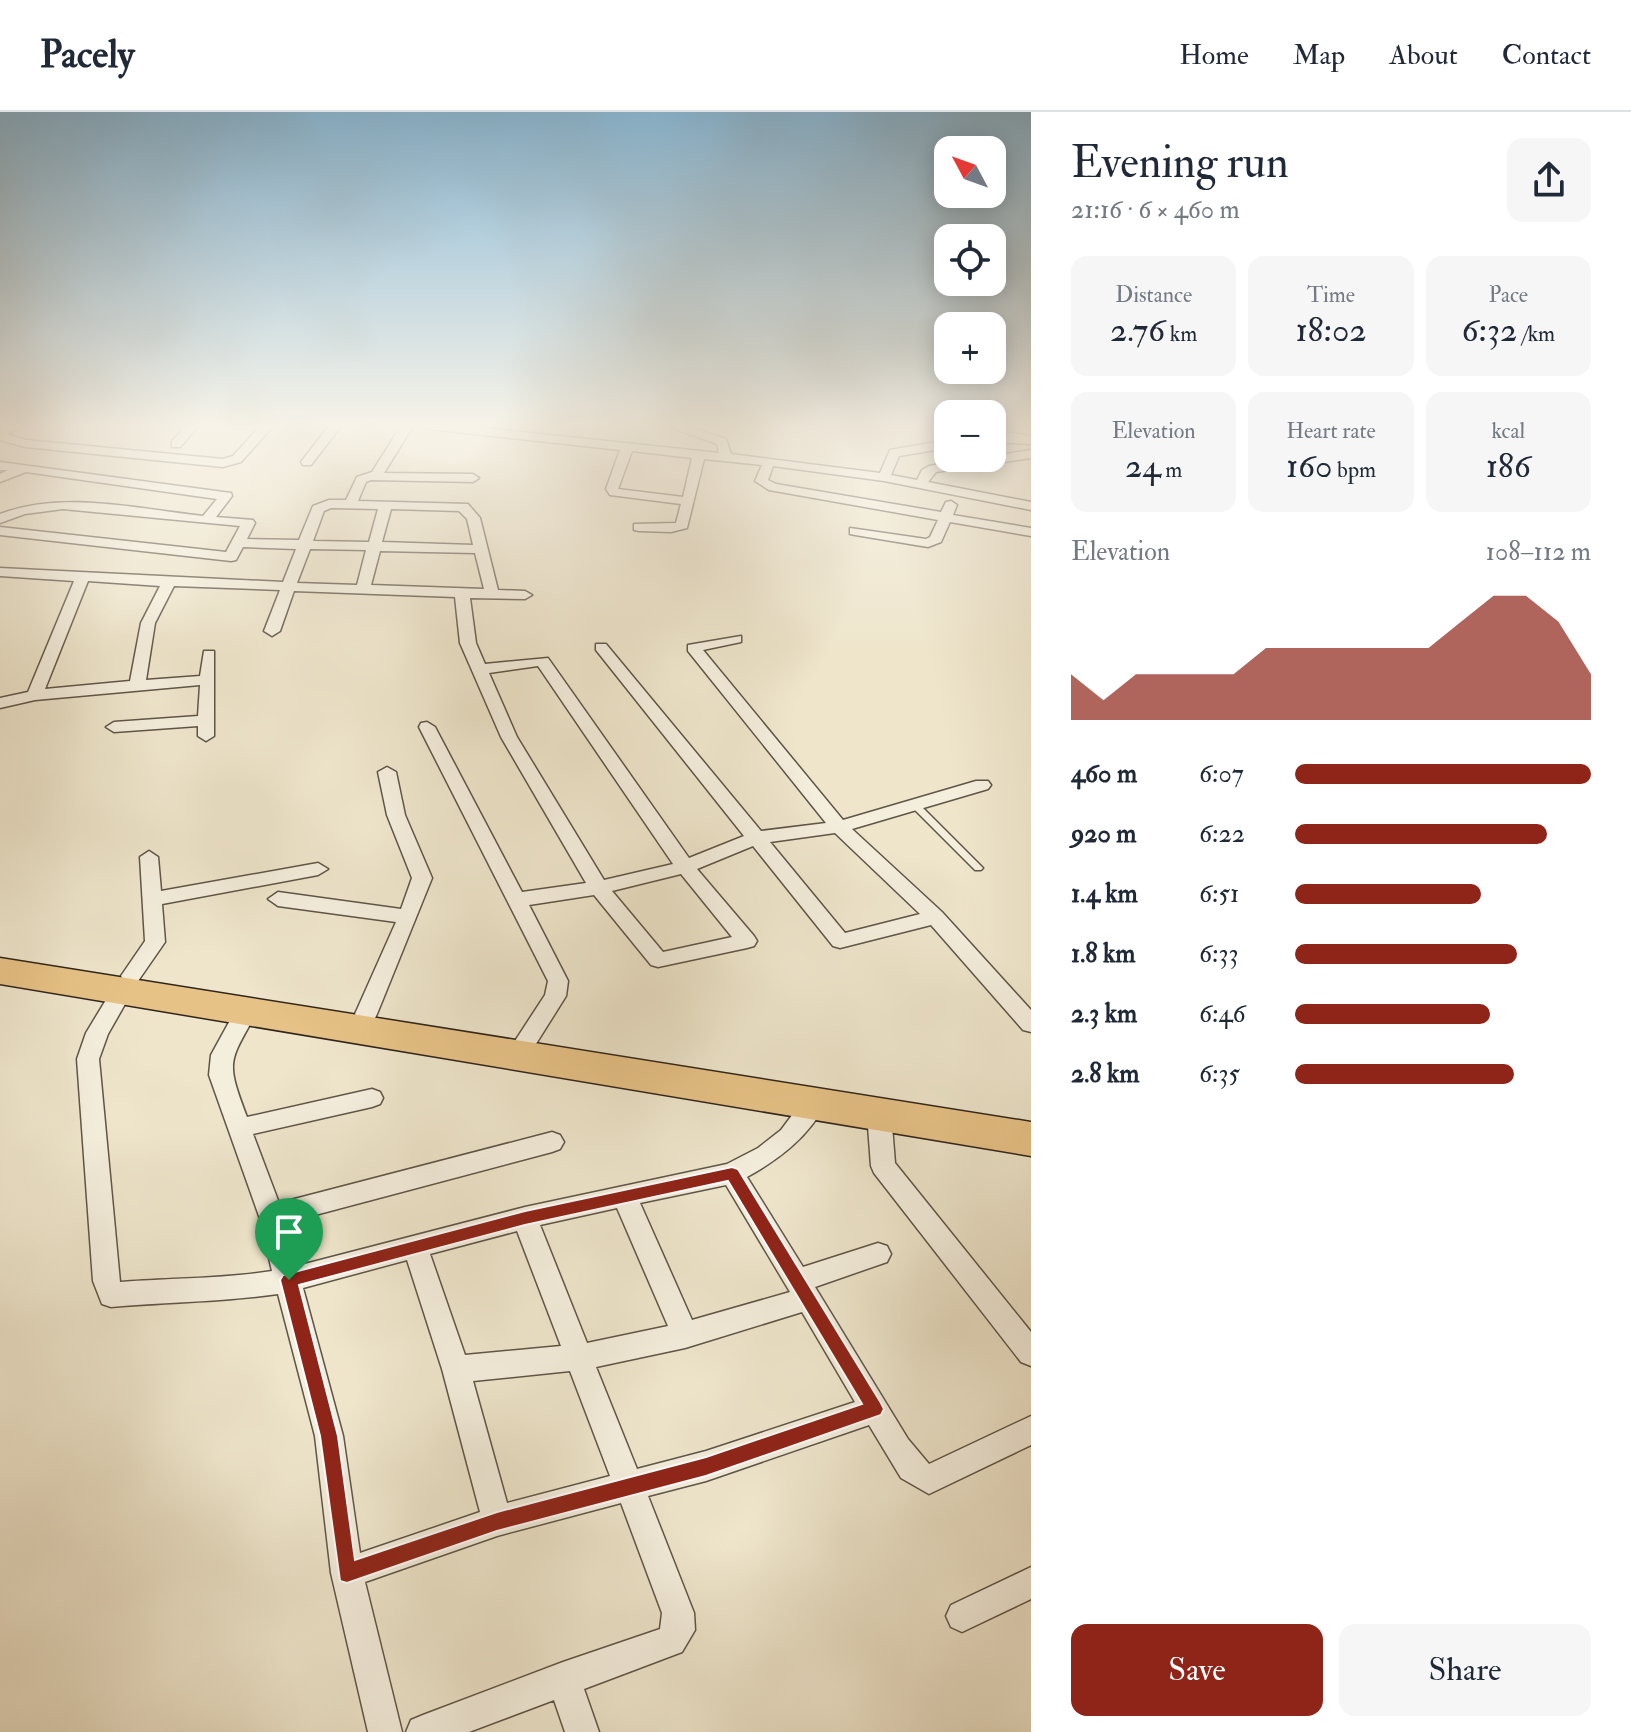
<!DOCTYPE html>
<meta charset="utf-8">
<style>
body{margin:0;font-family:"IM FELL Double Pica",serif;background:#f6f6f7;color:#1f2937;height:100vh;display:flex;flex-direction:column;font-size:30px;white-space:nowrap}
*{box-sizing:border-box;margin:0}
p{font-size:26px;color:#747a83}
.icon{flex:none;width:44px;height:44px;fill:none;stroke:currentColor;stroke-width:2;stroke-linecap:round;stroke-linejoin:round}
.map{position:relative;flex:1;overflow:hidden}
.details{display:flex;flex-direction:column;background:#fff;width:600px}
.details>*{flex:none}
.needle{width:52px;rotate:311deg}
.fabs{position:absolute;left:934px;top:24px;display:grid;gap:16px}
.fabs a{display:grid;place-items:center;width:72px;height:72px;border-radius:16px;background:#fff;box-shadow:0 4px 20px #0003;font-size:40px}
.pin{position:absolute;display:grid;place-items:center;width:68px;height:68px;color:#fff;margin:-82px -34px;border-radius:50% 50% 50% 0;rotate:-45deg;box-shadow:0 0 8px #0007}
.pin .icon{rotate:45deg}
.round{display:grid;place-items:center;flex:none;width:84px;height:84px;border-radius:16px;background:#f6f6f7}
.summary{display:flex;align-items:center;justify-content:space-between;height:136px;padding:0 40px}
h1{font-size:44px;font-weight:600;line-height:60px}
.stats{display:grid;grid-template-columns:repeat(3,1fr);gap:12px;height:136px;padding:8px 40px}
.stats div{display:grid;align-content:center;border-radius:16px;background:#f6f6f7;text-align:center}
.stats b{font-size:34px;font-weight:600}
.stats small{font-size:22px;font-weight:400}
.stats p{font-size:22px}
.chart{height:224px;padding:16px 40px}
.chart p{display:flex;justify-content:space-between}
.chart svg{width:100%;height:144px;margin-top:8px;fill:#8f2418;opacity:.7}
.cta{display:flex;gap:16px;margin-top:auto;padding:16px 40px}
.cta a{flex:1;height:92px;border-radius:16px;background:#8f2418;color:#fff;font-size:32px;font-weight:600;line-height:92px;text-align:center}
.cta a+a{background:#f6f6f7;color:#1f2937}
ul{padding:0 40px;list-style:none;font-size:26px}
li{display:grid;grid-template-columns:128px 96px 1fr;align-items:center;height:60px}
li i{height:20px;border-radius:10px;background:#8f2418}
header{display:flex;align-items:center;gap:48px;box-sizing:border-box;height:112px;padding:0 40px;background:#fff;border-bottom:2px solid #e0e1e3}
header strong{font-size:38px}
nav{display:flex;gap:44px;margin-inline-start:auto;font-size:28px}
main{display:flex;flex:1;min-height:0}
.map>svg:first-child{display:block}
.lines{fill:none;stroke-linecap:round;stroke-linejoin:round}
.service-casing{stroke:#5f5547;stroke-width:3}
.minor-casing{stroke:#5f5547;stroke-width:3}
.primary-casing{stroke:#2f251b;stroke-width:3}
.trunk-casing{stroke:#2f251b;stroke-width:3}
.service{fill:#f4eedd;fill-rule:evenodd}
.minor{fill:#f4eedd;fill-rule:evenodd}
.primary{fill:#e7c286;fill-rule:evenodd}
.trunk{fill:#e7c286;fill-rule:evenodd}
.route{fill:#8f2418;stroke:#fff;stroke-width:2;fill-rule:evenodd}
</style>
<header>
<strong>Pacely</strong>
<nav><a>Home</a><a>Map</a><a>About</a><a>Contact</a></nav>
</header>
<main>
<div class="map">
<svg width="1031" height="1620" viewBox="0 0 1031 1620">
<rect width="100%" height="100%" fill="#eee5cb"/>
<filter id="stains"><feTurbulence type="fractalNoise" baseFrequency=".0025" numOctaves="4"/><feColorMatrix values="0 0 0 0 .2 0 0 0 0 .09 0 0 0 0 .02 0 0 0 .5 -.17"/></filter>
<radialGradient id="worn" r=".72"><stop offset=".6" stop-color="#630" stop-opacity="0"/><stop offset="1" stop-color="#630" stop-opacity=".3"/></radialGradient>
<g class="lines">
<!-- service casing -->
<g class="service-casing">
<path id="service" d="M915,690L918,691L983,756L981,758H975L910,693L912,691Z"/>
</g>
<!-- minor casing -->
<g class="minor-casing">
<g id="minor">
<path d="M186,314H199L180,335H172V329Z"/>
<path d="M260,314H273L241,350L223,355L25,335L0,328V320L26,328L223,347L233,344Z"/>
<path d="M329,314H341L311,353H303L301,350Z"/>
<path d="M401,314H413L384,361L473,362L479,366L473,370L371,368L366,370L358,389L468,392L480,406L498,478L525,479L532,483L525,487L470,486L476,531L485,552L548,546L689,746L744,724L596,538V532H606L761,719L826,711L688,539V533L741,524V530L703,538L843,708L976,669H988L991,673L988,677L852,717L942,800L1031,898V920L1023,918L931,813L840,836L833,834L753,734L697,757L754,824L757,829L754,834L747,836L658,855L651,853L594,783L529,793L568,869L566,884L534,935L526,937L518,935L515,929L545,883L548,869L419,615L421,611L427,610L435,615L522,780L586,771L501,625L460,531L455,485L294,479L280,519L272,524L264,519L280,478L174,474L155,511L146,568L200,564L204,539H214V624L206,629L198,624V614L114,620L106,615L114,610L198,604L200,573L35,588L0,596V586L28,580L74,469L0,464V456L283,470L296,437L243,435L236,448L231,449L0,423V415L226,440L240,414L63,397L25,402L0,411V402C63,378 137,397 203,404L217,387L26,360L0,370V362L8,358H0V350L231,381L232,384L216,405L253,408L255,411L247,427L299,428L313,394L329,388H346L357,365L372,360ZM331,396L378,397L369,430L313,429L324,399ZM391,397L459,399L467,407L473,433L382,430ZM310,437L366,438L357,473L297,471ZM380,439L475,441L484,477L371,473ZM88,469L160,474L141,511L130,569L45,577ZM538,554L673,752L604,768L517,625L489,561ZM835,721L920,802L845,821L770,730ZM681,762L732,825L663,840L612,779Z"/>
<path d="M423,314H465L719,341L717,332L667,314H686L726,327L731,342L880,361L890,338L948,328V336L899,344L891,363L917,368L922,358L929,354L1031,338V346L936,360L928,370L1031,390V398L884,369L773,354L768,368L776,372L941,400L946,390L951,389L957,393L953,403L1031,416V424L950,410L941,430L928,435L855,423L850,422V416L926,427L930,425L938,408L769,378L755,369L762,353L704,347L687,416L671,420L639,419L634,418V412L676,411L681,392L610,383L606,377L620,338L429,317ZM632,339L692,346L683,385L618,377Z"/>
<path d="M1013,321L1031,324V332L992,330V322Z"/>
<path d="M387,655L396,660L405,703L432,766L377,902L374,908H358L355,902L396,810L278,794L268,787L278,780L401,797L412,766L387,703L378,660Z"/>
<path d="M149,739L158,745L161,779L318,751L328,757L318,763L162,792L165,830L138,869H124L121,864L145,829L140,745Z"/>
<path d="M122,870L129,873L133,878L108,922L99,947L120,1170C171,1166 222,1167 272,1159L259,1104L209,963L211,943L239,892H255L258,898C229,951 225,947 247,1005L372,977L380,980L383,986L380,992L372,995L253,1022L279,1091L552,1020L560,1023L564,1030L560,1037L552,1040L285,1111L297,1154L525,1095L727,1052L758,1036L781,1018L807,983L815,981L823,983L827,990C808,1025 781,1046 747,1065L803,1155L878,1131L887,1134L891,1142L887,1150L815,1175L908,1327L929,1352L1031,1304V1333L929,1382L901,1366L869,1313L706,1369L648,1384L694,1501L695,1518L682,1540L584,1577L599,1620H565L554,1588L469,1620H406L411,1608L423,1603L563,1550L660,1517L662,1501L621,1391L497,1424L365,1470L402,1620H368L331,1461L315,1324L278,1182C223,1190 167,1190 111,1195L102,1192L93,1169L77,947L86,921L115,873ZM726,1073L790,1180L692,1208L640,1091ZM617,1096L668,1214L587,1231L540,1113ZM517,1119L561,1234L465,1243L430,1142ZM407,1148L442,1257L480,1400L360,1441L343,1324L303,1176ZM802,1200L855,1290L706,1339L637,1357L596,1255L685,1236ZM570,1259L610,1364L507,1391L473,1269Z"/>
<path d="M879,992L887,994L891,1001L895,1051L1031,1220V1254L1021,1250L874,1061L871,1054L867,1001L871,994Z"/>
<path d="M1031,1455V1487L962,1520L951,1515L946,1504L951,1493Z"/>
</g>
</g>
<!-- primary casing -->
<g class="primary-casing">
<path id="primary" d="M0,314H24L0,326Z"/>
</g>
<!-- trunk casing -->
<g class="trunk-casing">
<path id="trunk" d="M0,846L1031,1010V1044L0,872Z"/>
</g>
<!-- service -->
<use href="#service" class="service"/>
<!-- minor -->
<use href="#minor" class="minor"/>
<!-- primary -->
<use href="#primary" class="primary"/>
<!-- trunk -->
<use href="#trunk" class="trunk"/>
</g>
<!-- sky -->
<linearGradient id="sky" x2="0" y2="1"><stop stop-color="#89b8d6"/><stop offset="0.58" stop-color="#f7f3e8"/><stop offset="1" stop-color="#f7f3e8" stop-opacity="0"/></linearGradient>
<rect width="1031" height="541" fill="url(#sky)"/>
<!-- route -->
<path class="route" d="M732,1055L738,1057L881,1291L884,1297L881,1303L706,1364L497,1419L347,1471L340,1469L320,1324L280,1168L283,1163L525,1099ZM728,1069L862,1292L706,1345L497,1400L355,1448L338,1324L299,1173L525,1113Z"/>
<rect width="100%" height="100%" filter="url(#stains)"/>
<rect width="100%" height="100%" fill="url(#worn)"/>
</svg>
<div class="fabs">
<a><svg class="needle" viewBox="-14 -14 28 28"><path d="M0-13l5 13h-10z" fill="#e53935"/><path d="M0 13l5-13h-10z" fill="#747a83"/></svg></a>
<a><svg class="icon" aria-label="locate" viewBox="0 0 24 24"><circle cx="12" cy="12" r="6"/><path d="M12 2v4M12 18v4M2 12h4M18 12h4"/></svg></a>
<a>+</a>
<a>−</a>
</div>
<div class="pin" style="left:289px;top:1168px;background:#1e9e55"><svg class="icon" aria-label="arrive" viewBox="0 0 24 24"><path d="M6 21V4h12l-3 4 3 4H6"/></svg></div>
</div>
<section class="details">
<div class="summary"><div><h1>Evening run</h1><p>21:16 · 6 × 460 m</p></div><a class="round"><svg class="icon" aria-label="share" viewBox="0 0 24 24"><path d="M12 15V3M7 8l5-5 5 5M5 13v7h14v-7"/></svg></a></div>
<div class="stats">
<div><p>Distance</p><b>2.76<small> km</small></b></div>
<div><p>Time</p><b>18:02</b></div>
<div><p>Pace</p><b>6:32<small> /km</small></b></div>
</div>
<div class="stats">
<div><p>Elevation</p><b>24<small> m</small></b></div>
<div><p>Heart rate</p><b>160<small> bpm</small></b></div>
<div><p>kcal</p><b>186</b></div>
</div>
<div class="chart"><p><span>Elevation</span>108–112 m</p>
<svg viewBox="0 0 160 44" preserveAspectRatio="none"><path d="M0 44V30L10 38L20 30L30 30L40 30L50 30L60 22L70 22L80 22L90 22L100 22L110 22L120 14L130 6L140 6L150 14L160 30V44z"/></svg>
</div>
<ul>
<li><b>460 m</b>6:07<i style="width:100%"></i></li>
<li><b>920 m</b>6:22<i style="width:85%"></i></li>
<li><b>1.4 km</b>6:51<i style="width:63%"></i></li>
<li><b>1.8 km</b>6:33<i style="width:75%"></i></li>
<li><b>2.3 km</b>6:46<i style="width:66%"></i></li>
<li><b>2.8 km</b>6:35<i style="width:74%"></i></li>
</ul>
<div class="cta"><a>Save</a><a>Share</a></div>
</section>
</main>
